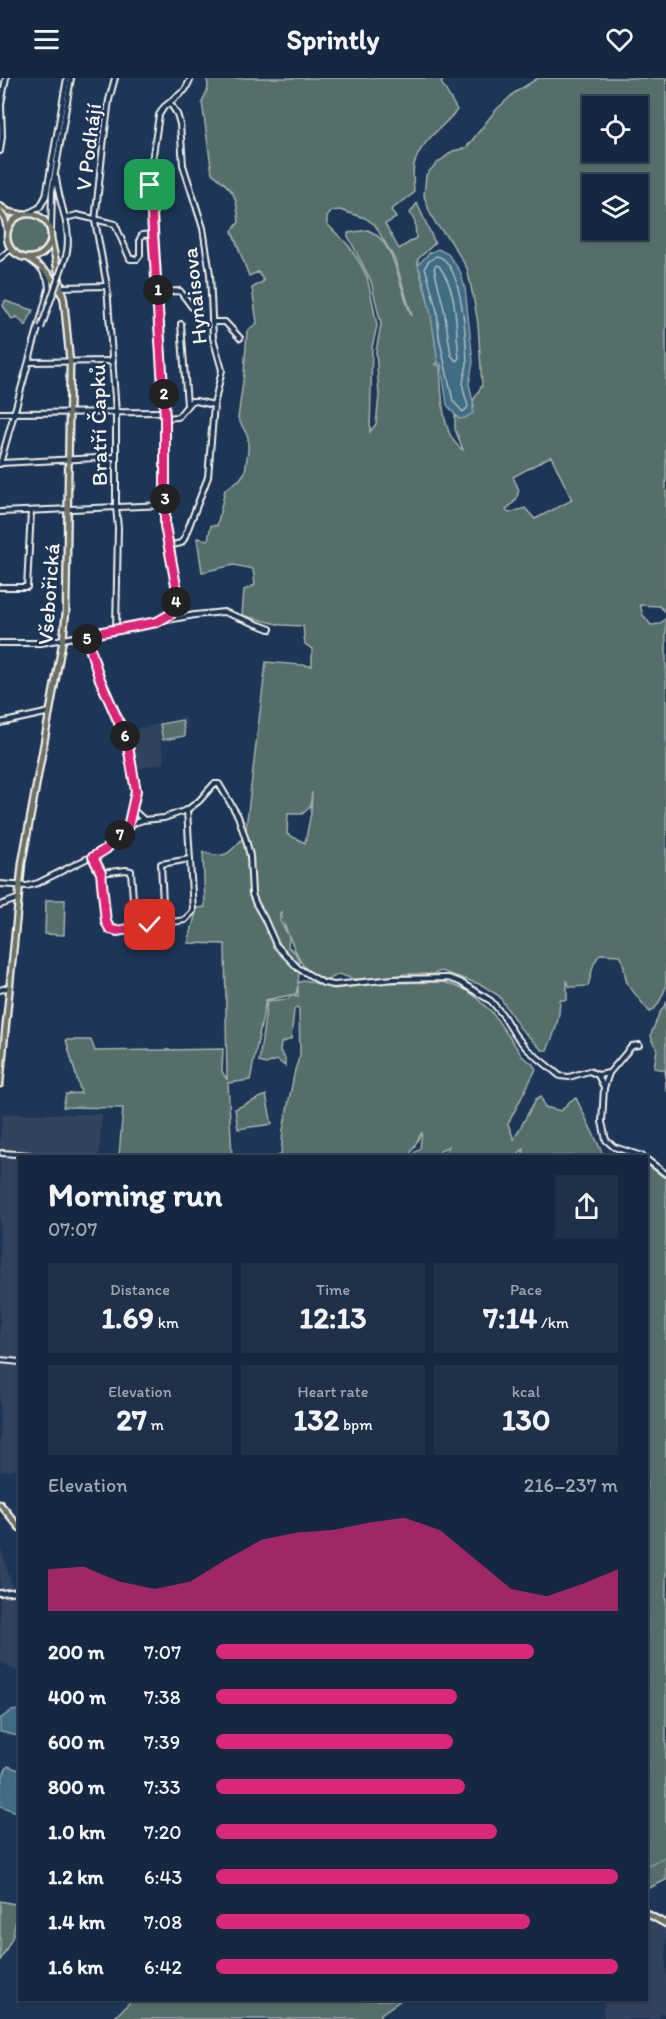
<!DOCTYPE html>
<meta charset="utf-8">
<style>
body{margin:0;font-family:Itim,sans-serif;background:#1f3048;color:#f1f3f6;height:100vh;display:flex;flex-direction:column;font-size:22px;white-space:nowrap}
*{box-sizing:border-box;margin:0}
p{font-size:20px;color:#9ea6b1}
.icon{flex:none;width:33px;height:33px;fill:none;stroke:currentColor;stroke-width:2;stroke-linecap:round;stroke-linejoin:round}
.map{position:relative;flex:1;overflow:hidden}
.details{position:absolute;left:18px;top:1077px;width:630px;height:846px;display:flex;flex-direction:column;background:#162841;border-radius:0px;box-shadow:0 2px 4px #0004,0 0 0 2px #35445a}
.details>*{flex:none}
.fabs{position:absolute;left:582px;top:18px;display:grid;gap:12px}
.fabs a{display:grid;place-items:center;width:66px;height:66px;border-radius:0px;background:#162841;box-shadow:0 2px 4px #0004,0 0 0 2px #35445a;font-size:30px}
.pin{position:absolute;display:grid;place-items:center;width:51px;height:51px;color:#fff;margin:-26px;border-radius:12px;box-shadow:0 3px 9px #0006}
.km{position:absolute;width:30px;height:30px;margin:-15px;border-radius:50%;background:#222;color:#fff;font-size:16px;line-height:30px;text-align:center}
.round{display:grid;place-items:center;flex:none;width:63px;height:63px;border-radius:0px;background:#1f3048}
.summary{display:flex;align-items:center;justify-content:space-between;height:102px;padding:0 30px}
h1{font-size:33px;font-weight:800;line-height:45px}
.figures{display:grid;grid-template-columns:repeat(3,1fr);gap:9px;height:102px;padding:6px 30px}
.figures div{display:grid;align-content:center;border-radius:0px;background:#1f3048;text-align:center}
.figures b{font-size:30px;font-weight:800}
.figures small{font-size:16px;font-weight:400}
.figures p{font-size:16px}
.chart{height:168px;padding:12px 30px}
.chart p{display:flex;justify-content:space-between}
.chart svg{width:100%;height:108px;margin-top:6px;fill:#db2777;opacity:.7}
ul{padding:0 30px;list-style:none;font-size:20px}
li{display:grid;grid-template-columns:96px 72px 1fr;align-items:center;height:45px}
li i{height:15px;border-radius:8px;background:#db2777}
header{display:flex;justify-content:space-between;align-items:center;height:78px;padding:0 30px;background:#162841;font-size:27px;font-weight:800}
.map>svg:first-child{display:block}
.built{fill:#32425e}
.green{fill:#566e6b;stroke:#a5b0aa;stroke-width:1.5;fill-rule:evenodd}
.water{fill:#406c84;stroke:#88a1ac;stroke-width:1.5}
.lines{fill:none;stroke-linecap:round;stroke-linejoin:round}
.shore{stroke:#acbcc0;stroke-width:1.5}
.stream{stroke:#88a1ac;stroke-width:1.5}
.minor-casing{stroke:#f4f1e8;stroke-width:8}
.major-casing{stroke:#f4f1e8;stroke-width:9}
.minor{stroke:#1d3557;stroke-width:4}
.major{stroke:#6c7065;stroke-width:4.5}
.minor-bridge-casing{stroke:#f4f1e8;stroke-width:8;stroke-linecap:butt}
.minor-bridge{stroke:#1d3557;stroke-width:4}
.route-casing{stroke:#fff;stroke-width:12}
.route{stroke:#db2777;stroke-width:8}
.labels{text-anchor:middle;stroke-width:4.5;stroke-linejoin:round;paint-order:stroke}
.street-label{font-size:22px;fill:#f4f1e8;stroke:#1d3557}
</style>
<header><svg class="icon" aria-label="menu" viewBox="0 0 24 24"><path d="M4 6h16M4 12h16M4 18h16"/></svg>Sprintly<svg class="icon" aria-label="heart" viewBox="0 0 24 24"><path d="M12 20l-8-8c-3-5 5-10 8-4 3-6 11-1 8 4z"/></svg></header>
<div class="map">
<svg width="666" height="1941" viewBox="0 0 666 1941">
<rect width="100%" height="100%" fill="#1d3557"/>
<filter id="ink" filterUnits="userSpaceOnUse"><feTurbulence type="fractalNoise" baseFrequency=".0167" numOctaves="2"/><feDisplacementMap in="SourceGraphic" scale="12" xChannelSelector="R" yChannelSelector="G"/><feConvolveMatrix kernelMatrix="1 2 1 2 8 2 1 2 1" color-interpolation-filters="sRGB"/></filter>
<g filter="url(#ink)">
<!-- built -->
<g class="built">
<path d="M186,640V658L160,663L165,685L136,691L128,653Z"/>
<path d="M3,1036H102L99,1078H20L19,1391L0,1394V1061Z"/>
<path d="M0,1467L15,1519L19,1520V1595L0,1583Z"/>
<path d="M647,1839L666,1850V1935L660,1936L659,1941H604L603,1922H646Z"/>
</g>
<!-- green -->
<g class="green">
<path d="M207,0H447L441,4L457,32C442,51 421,62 414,87C412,95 414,107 414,115L391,132L396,140L385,146L399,171L416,160L415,144L410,135L417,125L435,165L418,181V187L431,234L438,285L435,286L440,288C442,312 440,358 463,372L455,351V337L459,341L474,330L473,323L482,307L478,246L475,228L467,190L450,162L436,146L430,135L424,118L426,97L435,87L453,73L466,70L495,33L514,15L538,0H666V534L659,528L640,527L643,537L651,547L660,546L666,540V909C662,918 658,930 650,934C648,933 628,907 627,905C624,896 625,886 620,877L600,876L594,885L588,908L570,909L567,904V922H560C560,940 555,956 547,972H542L520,950L499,918L482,907L441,893L434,896H406L378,900L353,901L339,896L328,902C320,901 312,896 306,891C300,885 281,843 281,834L280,835V843L289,859L288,869C304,877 299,892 298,905L305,902L334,911L385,905L444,904L469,913L484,927L491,933L523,979L532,985L536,991L508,1046L514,1061L536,1021L541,1018L545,1029L561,1033L570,1023L576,1020L604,1078H522L524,1071L520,1074L518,1078H443L449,1068L441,1072L439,1078H411L420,1070L422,1054L409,1078H276L281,1077L283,1052L295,992L300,977L299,931L297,929L294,932L291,961L281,965L280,973L285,980V988L277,982L266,986L259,984L267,923L288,921L291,918L298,919V907L296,916L266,922L250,1002L228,1005L232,1078H119L123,1030L63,1029L66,1016L81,1015L66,962H91L95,973L223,971L222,993L227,1002L225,866L188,865L197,830L205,829L203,774C228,782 228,775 245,758L266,584L312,588V571L305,566L303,548L281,547L242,537L244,512L255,507L253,491L234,487L202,494L197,460L208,462L211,447L217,448L225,412L240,401L245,394L248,373V359L238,340L244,296L247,253L257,245L252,210L264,203L258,194L249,198L232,153L239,144C236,114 234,113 212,95L202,24L208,10ZM592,28H638V74H592ZM592,106H638V152H592ZM340,132L365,140L375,147L395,182L412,238C399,215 398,164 368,152L348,155V158L371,203L381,246L376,273L379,318L376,346L370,354L372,269L377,248L372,221L367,199L358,182L349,168L327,146V139L332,133ZM551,378L572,422L535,441L525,430L509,435L506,432L516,422L519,412L513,399ZM312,714L311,735L305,765L287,756L288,736H302L310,729Z"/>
<circle cx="29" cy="158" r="18"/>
<path d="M5,223L33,232L26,248L17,239L12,241L3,228Z"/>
<path d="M182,642L185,658L163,662L160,646Z"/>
<path d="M46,822H65L64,857L45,856Z"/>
<path d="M666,925V1014L665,992L654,990L657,971L652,963L651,956L659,936Z"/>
<path d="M266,1017L272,1046L238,1051L235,1031Z"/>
<path d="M646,1086L666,1101V1802L647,1811Z"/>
<path d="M0,1823L15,1826L19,1830L12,1860L0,1883Z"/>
<path d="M132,1922H401L381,1936V1941H113Z"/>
</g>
<!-- water -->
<g class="water">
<path d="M438,171L448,176L460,193L465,210L473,284L469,306L473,323V335L465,340L459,341L447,327L441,286L438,285C433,252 430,219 418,187L429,175Z"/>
<path d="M19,1632V1658L0,1654V1641L11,1633Z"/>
<path d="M8,1688L19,1692V1735L0,1728C0,1714 0,1698 8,1688Z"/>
</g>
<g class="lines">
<!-- shore -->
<g class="shore">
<path d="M436,178C462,181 466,262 467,284C467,292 463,299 463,307C463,315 467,322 468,329L463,334L453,323L439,259L437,233L425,189L428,184Z"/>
<path d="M436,187L439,188C459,214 455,249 459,280L456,283L451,277L444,231L434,190Z"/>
</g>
<!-- stream -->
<path class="stream" d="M646,1788L666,1779"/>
<!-- minor casing -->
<g class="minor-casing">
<g id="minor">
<path d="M115,0L109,22L103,68L95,143L107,208L116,335V429L118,450L116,552"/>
<path d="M0,73L2,59L1,26L6,0"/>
<path d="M56,100C59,128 73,150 66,178"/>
<path d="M27,136L40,129L46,118L67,0"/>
<path d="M66,140L77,137L115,146L130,181H137L140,177V161L142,157L154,156"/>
<path d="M51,153L52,113L71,0"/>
<path d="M0,180L11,171"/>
<path d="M62,209L107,208"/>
<path d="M158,214L180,213L192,229L198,233"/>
<path d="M212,244H225L240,260"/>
<path d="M181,246L187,327"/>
<path d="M29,284L113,283"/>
<path d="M0,335L165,334"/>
<path d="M165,340L178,339L191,323H196L214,327"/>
<path d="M1,385L116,379"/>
<path d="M0,386L49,211L48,202L42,192"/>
<path d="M0,434L165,427"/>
<path d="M168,468L181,465L184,461L208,399L214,327L222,292L213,260L210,196L203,150L183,87L180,46L177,36L170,25"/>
<path d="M0,509H27L31,433"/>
<path d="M157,544L171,536L178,518L165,448V340L151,90L159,37L164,29L185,12L191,0"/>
<path d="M86,557L99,599L129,667L136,710L132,731L143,741"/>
<path d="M0,565H41L195,537L224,534L270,551"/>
<path d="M0,645L50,634"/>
<path d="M128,748L132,732"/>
<path d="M93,779L101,795L106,844L110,851L117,853L185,842L193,833L187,732"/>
<path d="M101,795L126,792L131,793L135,849"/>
<path d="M0,806L27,808L38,805L106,771L134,745L143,742L164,740L187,732L199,723L214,706H219L238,738L246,762L250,778L252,816L256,826L264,840L276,867L298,890L323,905L334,907L394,901L448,900L460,904L491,923L502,936L515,957L527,971L560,998L569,999L589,993L598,997L604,1010L602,1044L606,1062L614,1069L642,1078"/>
<path d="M0,827L17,821"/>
<path d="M164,845L161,786L190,781"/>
<path d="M0,912L9,909"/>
<path d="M598,997L609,995L632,968L639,967"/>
<path d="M604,1010L609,995"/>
<path d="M2,1075L30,1077"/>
<path d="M646,1081L666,1096"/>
<path d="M0,1282L20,1284"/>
<path d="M0,1515L20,1513"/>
</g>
</g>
<!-- major casing -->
<g class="major-casing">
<g id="major">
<path d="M0,128L9,134L20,136"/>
<path d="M0,134L5,141L7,151"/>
<circle cx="29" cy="158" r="22"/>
<path d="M28,180L48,195L62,217"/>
<path d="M0,1006L22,785L63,561L66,534L70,285L64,223L51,160"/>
<path d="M0,1426L20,1450"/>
<path d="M646,1835L666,1846"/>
</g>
</g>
<!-- minor -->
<use href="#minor" class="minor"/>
<!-- major -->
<use href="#major" class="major"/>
<!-- minor-bridge casing -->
<g class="minor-bridge-casing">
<path id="minor-bridge" d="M41,250L66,178"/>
</g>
<!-- minor-bridge -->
<use href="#minor-bridge" class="minor-bridge"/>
</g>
</g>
<g class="lines" filter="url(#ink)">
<!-- route casing -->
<g class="route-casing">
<path id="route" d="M150,847L117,853L110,851L106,844L101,795L93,779L106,771L128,749L136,713L127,663L99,599L86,557L157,544L171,536L178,518L165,448V340L150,107"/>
</g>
<!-- route -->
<use href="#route" class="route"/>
</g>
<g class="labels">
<!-- street labels -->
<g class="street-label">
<text transform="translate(88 69) rotate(-83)" y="8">V Podhájí</text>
<text transform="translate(194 218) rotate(-96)" y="8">Hynaisova</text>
<text transform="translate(98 347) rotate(-91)" y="8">Bratří Čapků</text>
<text transform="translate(48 516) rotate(-86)" y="8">Všebořická</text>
</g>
</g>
</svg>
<div class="fabs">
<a><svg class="icon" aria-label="locate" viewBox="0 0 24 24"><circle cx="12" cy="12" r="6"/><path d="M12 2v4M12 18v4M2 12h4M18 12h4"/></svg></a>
<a><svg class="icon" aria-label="layers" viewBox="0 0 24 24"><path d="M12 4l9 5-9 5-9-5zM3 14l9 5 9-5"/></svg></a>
</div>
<div class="pin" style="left:150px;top:107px;background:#1e9e55"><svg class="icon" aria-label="arrive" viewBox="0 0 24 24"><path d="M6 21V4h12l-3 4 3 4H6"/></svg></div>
<div class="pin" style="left:150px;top:847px;background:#d93025"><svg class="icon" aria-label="check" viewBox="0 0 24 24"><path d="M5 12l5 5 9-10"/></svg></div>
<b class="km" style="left:158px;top:212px">1</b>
<b class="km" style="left:164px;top:316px">2</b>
<b class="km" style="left:165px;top:421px">3</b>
<b class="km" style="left:176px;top:524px">4</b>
<b class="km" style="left:87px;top:561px">5</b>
<b class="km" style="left:125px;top:658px">6</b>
<b class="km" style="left:120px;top:757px">7</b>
<section class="details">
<div class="summary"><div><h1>Morning run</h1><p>07:07</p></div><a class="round"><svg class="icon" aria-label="share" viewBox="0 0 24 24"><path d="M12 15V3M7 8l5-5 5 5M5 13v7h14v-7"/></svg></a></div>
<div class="figures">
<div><p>Distance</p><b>1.69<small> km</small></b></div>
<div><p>Time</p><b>12:13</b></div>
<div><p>Pace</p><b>7:14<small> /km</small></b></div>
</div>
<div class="figures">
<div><p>Elevation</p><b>27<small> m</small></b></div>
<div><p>Heart rate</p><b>132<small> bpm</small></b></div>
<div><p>kcal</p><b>130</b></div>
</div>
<div class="chart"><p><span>Elevation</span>216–237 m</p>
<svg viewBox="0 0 160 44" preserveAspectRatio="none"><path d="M0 44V27L10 26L20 32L30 35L40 32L50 23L60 15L70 12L80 11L90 8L100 6L110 11L120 23L130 35L140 38L150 33L160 27V44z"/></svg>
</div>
<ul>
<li><b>200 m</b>7:07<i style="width:79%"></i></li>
<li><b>400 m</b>7:38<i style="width:60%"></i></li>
<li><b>600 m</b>7:39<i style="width:59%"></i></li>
<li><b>800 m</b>7:33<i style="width:62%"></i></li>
<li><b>1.0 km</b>7:20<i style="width:70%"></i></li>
<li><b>1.2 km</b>6:43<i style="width:100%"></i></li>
<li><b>1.4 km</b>7:08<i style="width:78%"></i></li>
<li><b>1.6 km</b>6:42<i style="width:100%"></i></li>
</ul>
</section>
</div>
